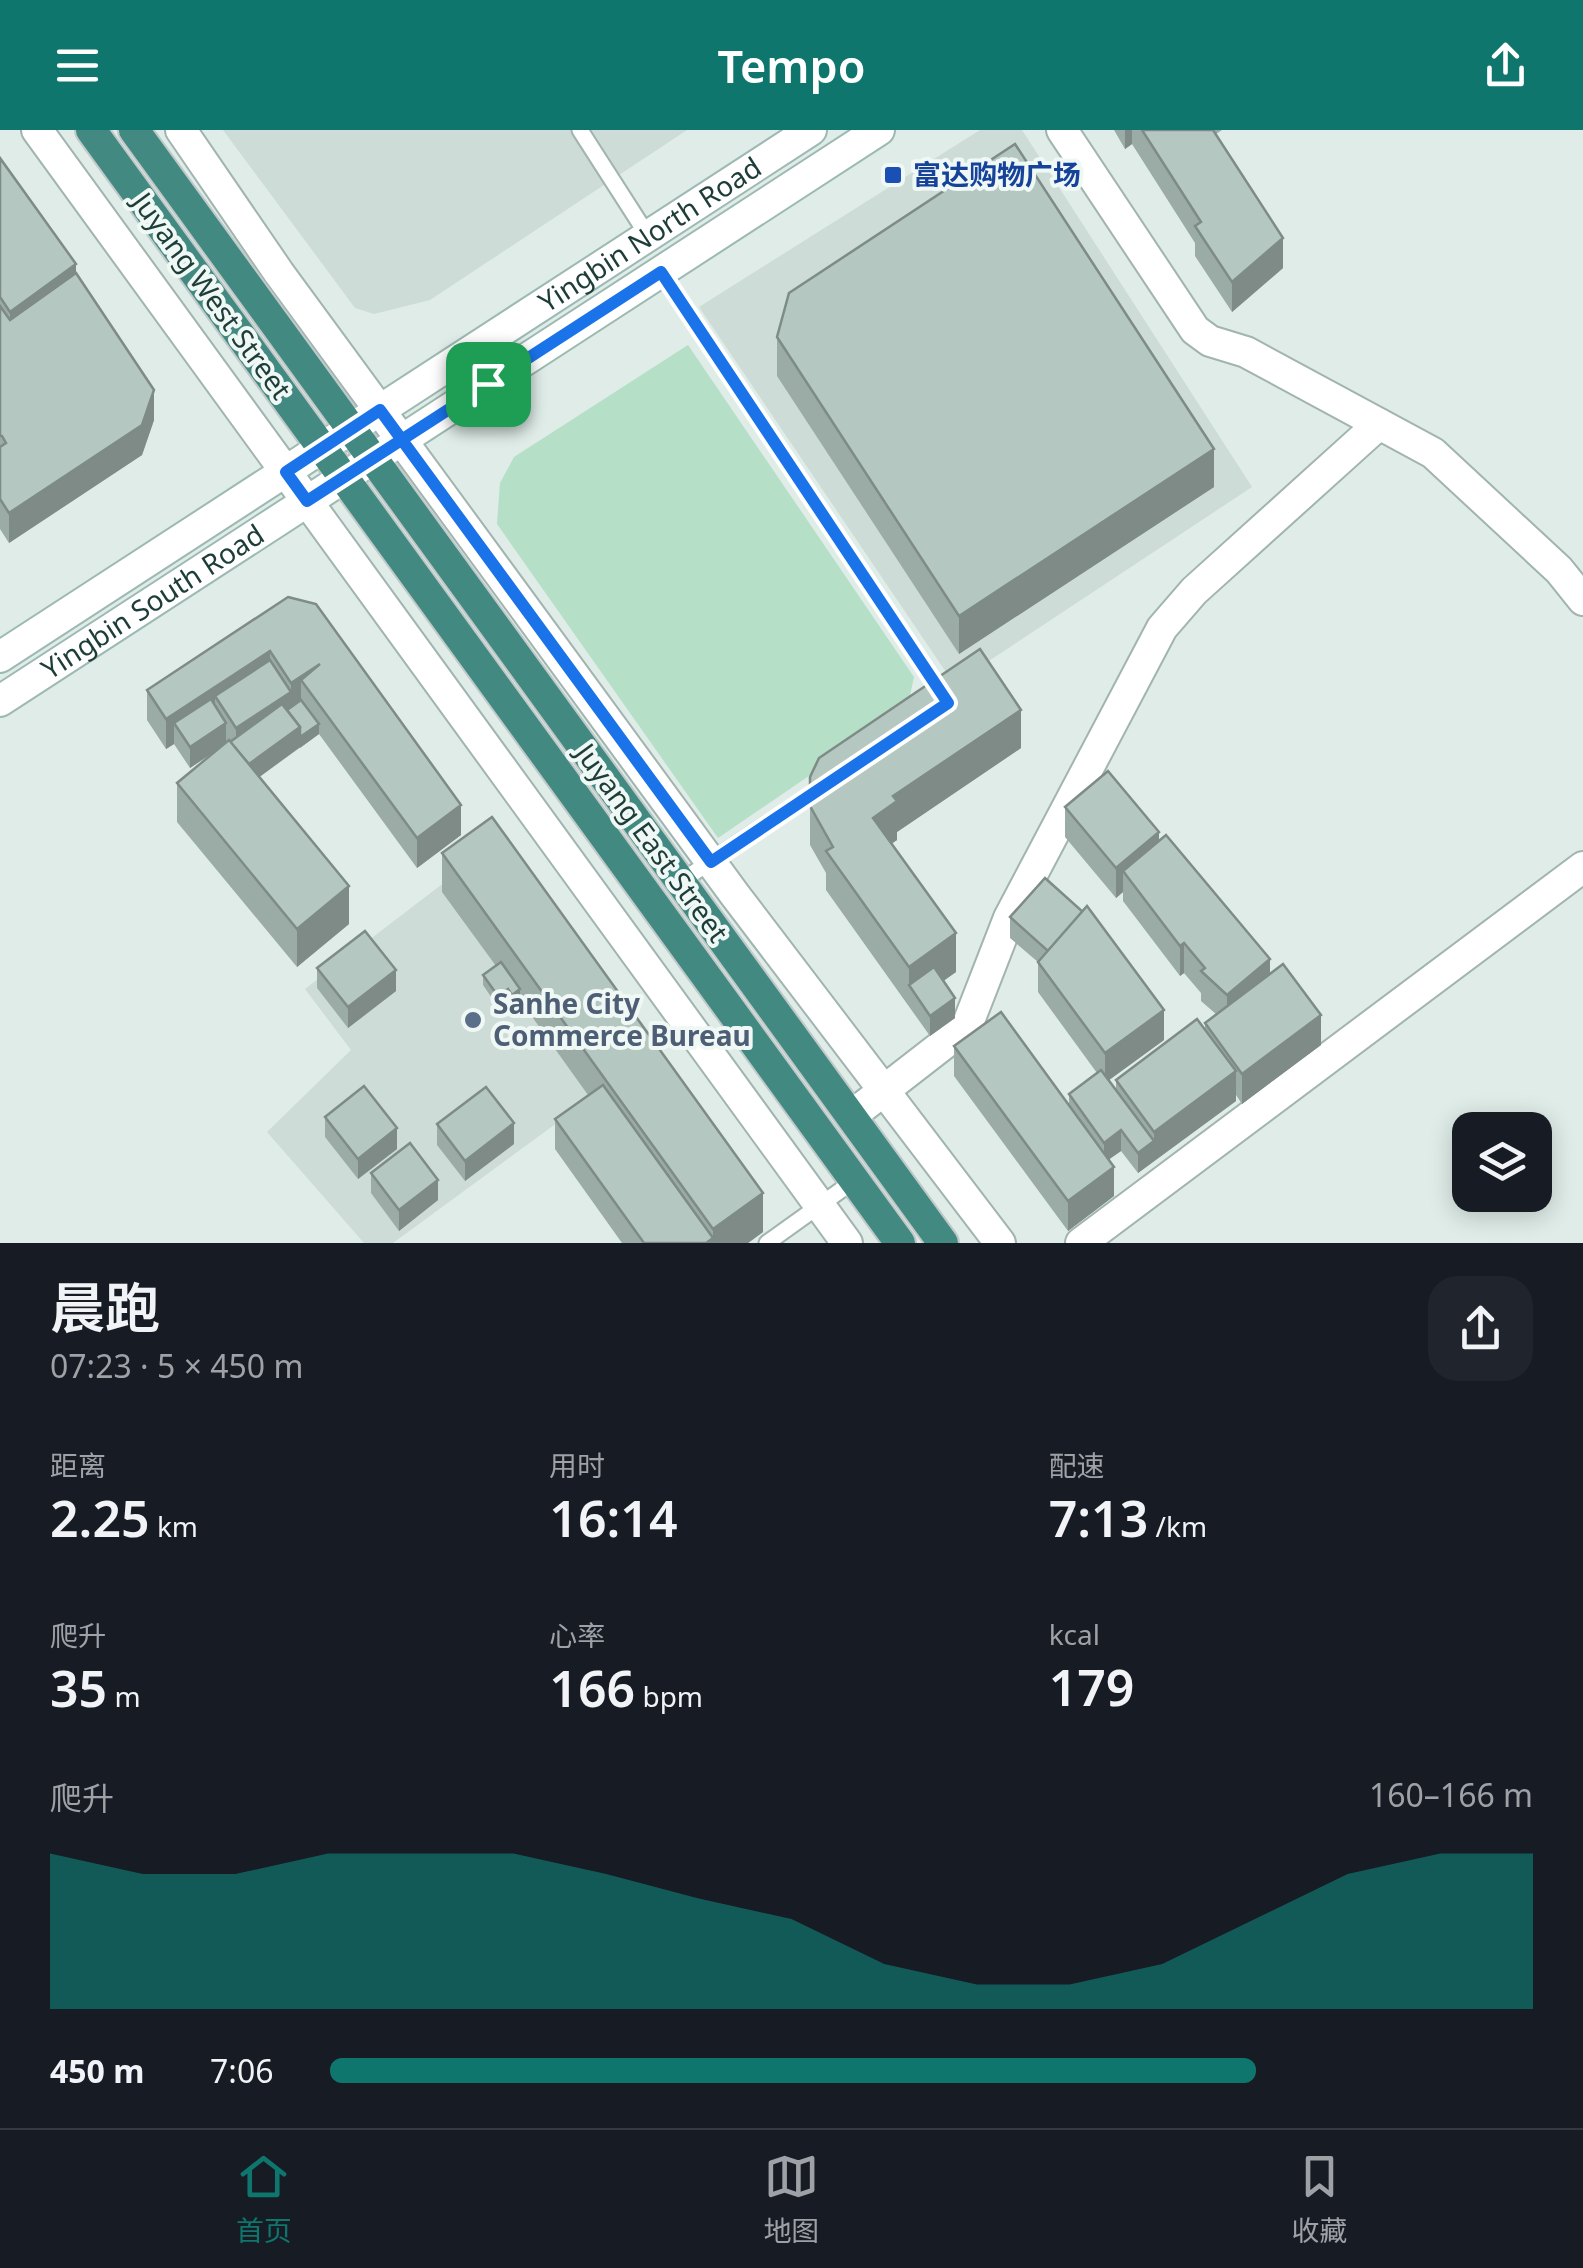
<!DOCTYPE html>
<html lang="zh">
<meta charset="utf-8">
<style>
body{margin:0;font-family:"Noto Sans","Noto Sans SC",sans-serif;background:#20242c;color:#f1f3f6;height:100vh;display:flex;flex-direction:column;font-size:38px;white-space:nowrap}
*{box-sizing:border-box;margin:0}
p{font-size:32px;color:#9ea1a6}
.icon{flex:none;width:55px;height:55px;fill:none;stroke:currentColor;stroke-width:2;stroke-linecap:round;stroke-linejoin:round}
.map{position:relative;height:1113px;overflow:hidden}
.details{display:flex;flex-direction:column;background:#171b24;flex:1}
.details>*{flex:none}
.controls{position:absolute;left:1452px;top:982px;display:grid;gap:20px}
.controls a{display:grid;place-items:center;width:100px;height:100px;border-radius:20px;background:#171b24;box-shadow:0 5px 25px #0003;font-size:50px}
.pin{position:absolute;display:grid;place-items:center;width:85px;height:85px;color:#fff;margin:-42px;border-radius:20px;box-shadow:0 5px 15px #0006}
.round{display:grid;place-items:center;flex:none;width:105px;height:105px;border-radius:30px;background:#20242c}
.overview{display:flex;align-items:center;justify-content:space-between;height:170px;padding:0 50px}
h1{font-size:55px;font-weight:600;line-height:75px}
.metrics{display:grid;grid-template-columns:repeat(3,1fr);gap:15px;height:170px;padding:10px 50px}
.metrics div{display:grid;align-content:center}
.metrics b{font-size:50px;font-weight:600}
.metrics small{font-size:28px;font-weight:400}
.metrics p{font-size:28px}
.chart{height:280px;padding:20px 50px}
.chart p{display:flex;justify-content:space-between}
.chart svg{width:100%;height:180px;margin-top:10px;fill:#0f766e;opacity:.7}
ul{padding:0 50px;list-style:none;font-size:32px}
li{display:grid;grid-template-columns:160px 120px 1fr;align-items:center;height:75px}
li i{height:25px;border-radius:12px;background:#0f766e}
header{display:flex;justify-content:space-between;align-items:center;height:130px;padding:0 50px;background:#0f766e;color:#fff;font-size:45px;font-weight:600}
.tab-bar{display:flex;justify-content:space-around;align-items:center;height:140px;border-top:2px solid #363941;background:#171b24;font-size:28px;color:#9ea1a6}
.tab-bar a{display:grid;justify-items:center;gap:5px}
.tab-bar .selected{color:#0f766e}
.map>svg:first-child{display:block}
.built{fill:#cddcd7}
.park{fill:#b5dfc6}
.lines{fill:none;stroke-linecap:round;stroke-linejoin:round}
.service-casing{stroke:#a1b4b0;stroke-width:19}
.minor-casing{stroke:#a1b4b0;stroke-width:34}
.secondary-casing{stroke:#9cb9b2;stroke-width:34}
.trunk-casing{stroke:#c0c9c8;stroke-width:34}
.service{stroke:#fff;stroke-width:15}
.minor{stroke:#fff;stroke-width:30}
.secondary{stroke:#fff;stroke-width:30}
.trunk{stroke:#428982;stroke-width:30}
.wall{fill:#9baba6}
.shaded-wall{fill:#7e8b87}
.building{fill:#b4c7c1;stroke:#7e8b87;stroke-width:2.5}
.route-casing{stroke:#fff;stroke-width:20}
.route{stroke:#1a73e8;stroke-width:12}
.transit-dot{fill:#1a4fb4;stroke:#eff8f5;stroke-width:4}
.service-dot{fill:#5c6f8a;stroke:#eff8f5;stroke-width:4}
.labels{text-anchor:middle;stroke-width:8;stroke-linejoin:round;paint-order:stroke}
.transit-label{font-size:28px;font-weight:bold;fill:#164399;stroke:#eff8f5;text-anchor:start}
.street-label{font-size:28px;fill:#1e3d39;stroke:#eff8f5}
.service-label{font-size:28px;font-weight:bold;fill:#4e5e75;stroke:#eff8f5;text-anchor:start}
</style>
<header><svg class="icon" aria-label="menu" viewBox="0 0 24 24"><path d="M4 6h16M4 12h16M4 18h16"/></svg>Tempo<svg class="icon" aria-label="share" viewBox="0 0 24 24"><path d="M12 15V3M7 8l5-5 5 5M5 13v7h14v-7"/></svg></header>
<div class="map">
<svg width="1583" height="1113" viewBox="0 0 1583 1113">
<rect width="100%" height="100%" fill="#dfece8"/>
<!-- built -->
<g class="built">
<path d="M223,0H687L430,170L374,184L355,178Z"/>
<path d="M980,0H1022L1252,357L954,554L699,177Z"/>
<path d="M492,716L591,968L393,1113H364L267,1002L351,920L305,859Z"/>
</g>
<!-- park -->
<path class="park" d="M688,215L914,547L907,579L718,708L497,394L500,353L514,327Z"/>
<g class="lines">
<!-- service casing -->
<g class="service-casing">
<g id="service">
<path d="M580,0L648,106"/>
<path d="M661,142L944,567"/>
<path d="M680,752L827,654"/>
<path d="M767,1113L855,1050"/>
</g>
</g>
<!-- minor casing -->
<g class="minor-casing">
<g id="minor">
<path d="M37,0L847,1113"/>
<path d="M181,0L279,143L735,765L1000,1113"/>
<path d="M1062,0L1195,200L1210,211L1246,222L1433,323L1559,440L1583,470"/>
<path d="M851,986L967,896L1009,788L1162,498L1194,461L1379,294"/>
<path d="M1081,1113L1583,737"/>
</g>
</g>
<!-- secondary casing -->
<g class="secondary-casing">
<g id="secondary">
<path id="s1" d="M0,527L811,0"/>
<path id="s2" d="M0,571L879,0"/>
</g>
</g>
<!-- trunk casing -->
<g class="trunk-casing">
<g id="trunk">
<path d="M91,0L900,1113"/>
<path d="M134,0L943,1113"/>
</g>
</g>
<!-- service -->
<use href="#service" class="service"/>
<!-- minor -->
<use href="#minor" class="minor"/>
<!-- secondary -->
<use href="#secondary" class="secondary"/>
<!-- trunk -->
<use href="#trunk" class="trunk"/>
</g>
<!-- wall -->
<g class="wall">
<path d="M1114,0H1222L1216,4L1283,138L1232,182L1195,126V113L1132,14L1125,19Z"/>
<path d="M0,28L76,143L154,290L142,325L9,413L0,399Z"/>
<path d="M777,207L1214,357L959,524L777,246Z"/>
<path d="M288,467L461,705L417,738L319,604L259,647L349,794L297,837L177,692V653L218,619L190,638L174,614L166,619L147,590V560Z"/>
<path d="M1021,618L897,702V710L892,713L956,842L943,851L955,888L930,906L826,760V743L810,715V647Z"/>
<path d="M1065,677L1159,711L1270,844L1321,915L1242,974L1236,965V971L1138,1043L1121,1021L1109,1029L1114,1066L1068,1101L954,946V916L1069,975V964L1097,943L1038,862V832L1010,808V787L1164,910L1109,950L1116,959V950L1205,899V893L1216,884L1201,871V863L1184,843L1180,846L1123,771V762L1116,768L1065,707Z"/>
<path d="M442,723L763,1102L748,1113H622L555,1019V989L588,965L520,870L512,875L508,870L498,877L483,855V845L496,836L442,762Z"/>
<path d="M317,838L396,861L348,898L317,858Z"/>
<path d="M325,987L397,1019L358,1049L325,1007Z"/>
<path d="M437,994L514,1014L465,1051L437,1015Z"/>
<path d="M371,1043L438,1070L399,1101L371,1063Z"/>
</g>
<!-- shaded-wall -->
<g class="shaded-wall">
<path d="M1125,0H1132V14L1125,19Z"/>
<path d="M1283,108V138L1232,182V152Z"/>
<path d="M76,134V173L10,220V182Z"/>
<path d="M154,260V290L142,325L9,413V383Z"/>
<path d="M1214,319V357L959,524V486Z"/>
<path d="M270,521V551L215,566V587L174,593V614L166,619V589Z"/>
<path d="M320,534L301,550V576L236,619V598L291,562V553Z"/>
<path d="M1021,580V618L897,702V710L873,727V688L893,666Z"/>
<path d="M226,593V614L190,638V617Z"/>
<path d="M319,594V604L300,618V607Z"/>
<path d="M300,597V617L242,660V640Z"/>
<path d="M461,675V705L417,738V708Z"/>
<path d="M1159,702V732L1123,741V762L1116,768V738Z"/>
<path d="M349,756V794L297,837V799Z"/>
<path d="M956,803V842L918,869L909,855V837Z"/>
<path d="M1184,813V843L1180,846V816Z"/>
<path d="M1270,829V859L1227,895V865Z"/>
<path d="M396,840V861L348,898V877Z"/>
<path d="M508,859V870L498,877V866Z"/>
<path d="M520,859V869L512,875V865Z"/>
<path d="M955,868V888L930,906V886Z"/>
<path d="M1164,880V910L1105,953V923Z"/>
<path d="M1321,885V915L1242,974V944Z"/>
<path d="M1236,941V971L1138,1043V1023L1154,1011V1002Z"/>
<path d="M514,993V1014L465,1051V1031Z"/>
<path d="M397,998V1019L358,1049V1029Z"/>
<path d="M1121,1000V1021L1104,1033V1013Z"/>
<path d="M1114,1037V1066L1068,1101V1071Z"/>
<path d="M438,1050V1070L399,1101V1080Z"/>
<path d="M763,1063V1102L748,1113H706L713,1108V1099Z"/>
</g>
<!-- building -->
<g class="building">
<path d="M1142,0H1213L1283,108L1232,152L1195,96L1201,92Z"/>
<path d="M1015,14L1214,319L959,486L777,207L789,163Z"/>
<path d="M0,28L76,134L10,182L0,167Z"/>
<path d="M76,143L154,260L142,295L9,383L0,369V317L6,313L2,306H0V176L10,190Z"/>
<path d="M288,467L316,474L461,675L417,708L301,550L320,534L291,553L270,521L166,589L147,560Z"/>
<path d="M980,519L1021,580L893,666L897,671L873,688L956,803L909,837L826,721L833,717L810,676V647L819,628Z"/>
<path d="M270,530L291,562L236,598L215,566Z"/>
<path d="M211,569L226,593L190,617L174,593Z"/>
<path d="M301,570L319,594L300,607V597L287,580Z"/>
<path d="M282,574L300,597L249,634L230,612Z"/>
<path d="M229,610L349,756L297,799L177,653Z"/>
<path d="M1108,641L1159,702L1116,738L1065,677Z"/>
<path d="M492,687L763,1063L713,1099L442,723Z"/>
<path d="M1166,705L1270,829L1227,865L1201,841L1205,838L1184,813L1180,816L1123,741Z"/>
<path d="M1045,748L1083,782L1048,821L1010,787Z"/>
<path d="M1087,776L1164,880L1105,923L1038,832Z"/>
<path d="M365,801L396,840L348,877L317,838Z"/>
<path d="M501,832L520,859L512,865L508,859L498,866L483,845Z"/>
<path d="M1283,834L1321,885L1242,944L1205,893Z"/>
<path d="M934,837L955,868L930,886L909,855Z"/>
<path d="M1001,882L1114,1037L1068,1071L954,916Z"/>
<path d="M1197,889L1236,941L1154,1002L1116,950Z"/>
<path d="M1101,940L1154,1011L1138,1023L1121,1000L1104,1013L1069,964Z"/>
<path d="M603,955L713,1108L706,1113H644L555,989Z"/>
<path d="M364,956L397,998L358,1029L325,987Z"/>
<path d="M486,957L514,993L465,1031L437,994Z"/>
<path d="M410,1013L438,1050L399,1080L371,1043Z"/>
</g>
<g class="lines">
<!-- route casing -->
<g class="route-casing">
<path id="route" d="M488,254C428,293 368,332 307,371L286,342L380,280L402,310L711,732L948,573L661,142L488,254"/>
</g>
<!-- route -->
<use href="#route" class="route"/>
</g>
<!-- markers -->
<rect class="transit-dot" x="883" y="35" width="20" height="20" rx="5"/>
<circle class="service-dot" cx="473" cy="890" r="10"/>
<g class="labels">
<!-- transit labels -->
<g class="transit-label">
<text x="913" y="55">富达购物广场</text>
</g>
<!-- street labels -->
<g class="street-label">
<text dy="10" stroke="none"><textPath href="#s1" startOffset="775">Yingbin North Road</textPath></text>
<text transform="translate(212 166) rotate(54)" y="10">Juyang West Street</text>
<text dy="10" stroke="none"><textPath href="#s2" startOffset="182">Yingbin South Road</textPath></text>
<text transform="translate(652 713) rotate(54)" y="10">Juyang East Street</text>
</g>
<!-- service labels -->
<g class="service-label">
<text x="493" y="884">Sanhe City<tspan x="493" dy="32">Commerce Bureau</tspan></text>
</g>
</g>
</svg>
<div class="controls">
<a><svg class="icon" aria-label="layers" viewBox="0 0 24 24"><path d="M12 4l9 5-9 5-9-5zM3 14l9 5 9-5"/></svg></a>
</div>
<div class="pin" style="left:488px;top:254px;background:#1e9e55"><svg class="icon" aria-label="arrive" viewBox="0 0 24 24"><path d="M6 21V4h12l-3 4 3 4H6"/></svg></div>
</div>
<section class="details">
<div class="overview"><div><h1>晨跑</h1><p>07:23 · 5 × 450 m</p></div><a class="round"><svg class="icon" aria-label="share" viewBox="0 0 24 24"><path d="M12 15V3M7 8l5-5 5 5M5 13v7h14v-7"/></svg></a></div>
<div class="metrics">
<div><p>距离</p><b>2.25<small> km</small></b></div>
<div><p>用时</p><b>16:14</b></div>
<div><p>配速</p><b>7:13<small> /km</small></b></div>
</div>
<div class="metrics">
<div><p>爬升</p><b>35<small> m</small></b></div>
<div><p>心率</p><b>166<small> bpm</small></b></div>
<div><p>kcal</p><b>179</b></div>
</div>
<div class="chart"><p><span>爬升</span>160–166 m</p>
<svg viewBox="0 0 160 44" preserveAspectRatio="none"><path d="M0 44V6L10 11L20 11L30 6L40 6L50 6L60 11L70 17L80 22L90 33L100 38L110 38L120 33L130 22L140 11L150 6L160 6V44z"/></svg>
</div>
<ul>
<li><b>450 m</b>7:06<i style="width:77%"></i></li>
</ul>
</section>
<nav class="tab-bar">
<a class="selected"><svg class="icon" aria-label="home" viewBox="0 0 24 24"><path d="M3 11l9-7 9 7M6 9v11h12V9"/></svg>首页</a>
<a><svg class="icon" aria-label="map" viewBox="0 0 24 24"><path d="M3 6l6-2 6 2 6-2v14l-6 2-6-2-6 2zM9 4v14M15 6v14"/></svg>地图</a>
<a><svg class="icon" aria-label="saved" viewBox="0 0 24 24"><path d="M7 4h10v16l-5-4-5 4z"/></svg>收藏</a>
</nav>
